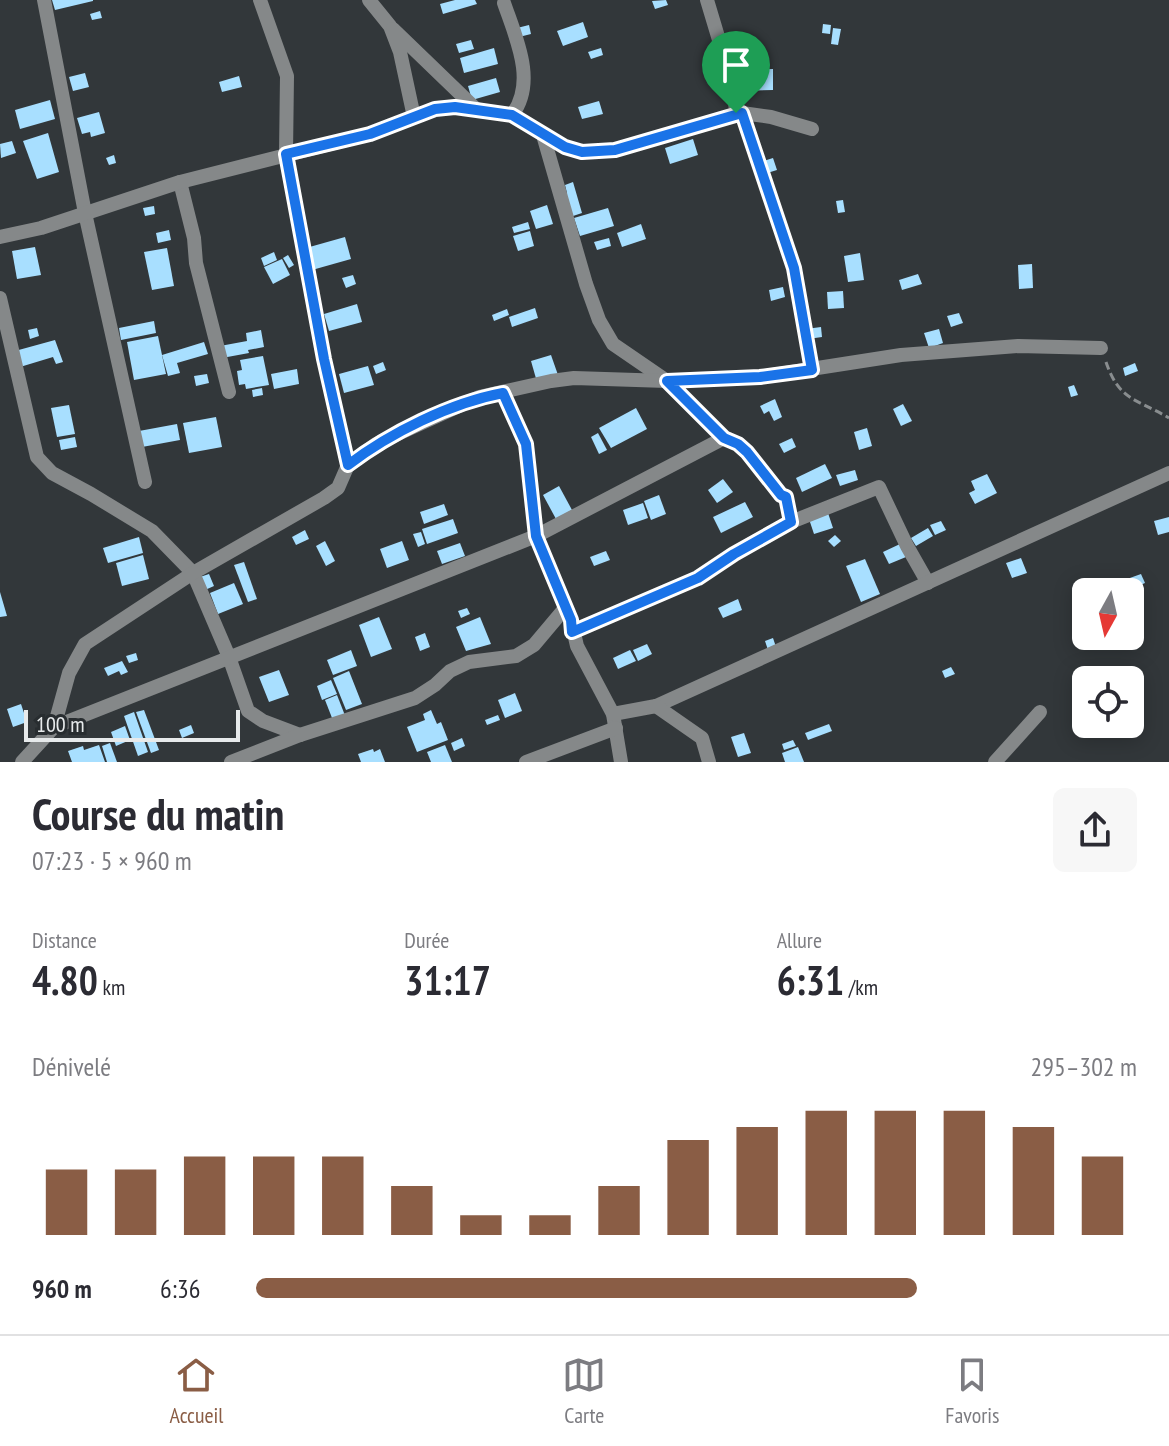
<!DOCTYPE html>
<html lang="fr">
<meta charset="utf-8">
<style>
body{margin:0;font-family:"PT Sans Narrow",sans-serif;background:#f7f7f7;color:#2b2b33;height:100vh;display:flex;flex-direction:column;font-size:30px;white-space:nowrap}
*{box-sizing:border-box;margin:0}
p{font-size:26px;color:#7c7c81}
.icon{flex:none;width:44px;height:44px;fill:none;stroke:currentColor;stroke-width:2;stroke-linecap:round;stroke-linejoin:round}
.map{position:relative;height:762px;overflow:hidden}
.details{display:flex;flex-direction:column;background:#fff;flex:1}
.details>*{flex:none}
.needle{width:52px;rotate:188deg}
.buttons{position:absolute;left:1072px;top:578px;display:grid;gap:16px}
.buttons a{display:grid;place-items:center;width:72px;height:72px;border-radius:12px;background:#fff;box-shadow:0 4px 20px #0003;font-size:40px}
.scale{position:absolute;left:24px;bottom:20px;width:216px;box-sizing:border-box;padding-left:8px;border:4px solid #e7eaeb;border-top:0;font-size:22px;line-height:28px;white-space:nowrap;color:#e7eaeb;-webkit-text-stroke:6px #282d30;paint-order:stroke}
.pin{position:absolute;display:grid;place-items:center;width:68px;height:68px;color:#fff;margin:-82px -34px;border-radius:50% 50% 50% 0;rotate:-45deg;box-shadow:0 0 8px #0007}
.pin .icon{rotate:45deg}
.round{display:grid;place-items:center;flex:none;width:84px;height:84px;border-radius:12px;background:#f7f7f7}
.summary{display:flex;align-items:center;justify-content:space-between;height:136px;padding:0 32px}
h1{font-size:44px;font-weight:700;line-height:60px}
.metrics{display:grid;grid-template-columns:repeat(3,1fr);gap:12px;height:136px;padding:8px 32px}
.metrics div{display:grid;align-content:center}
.metrics b{font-size:40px;font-weight:700}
.metrics small{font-size:22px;font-weight:400}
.metrics p{font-size:22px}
.chart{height:224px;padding:16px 32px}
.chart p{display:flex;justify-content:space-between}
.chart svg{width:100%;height:144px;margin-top:8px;stroke:#8a5d45;stroke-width:6}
ul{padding:0 32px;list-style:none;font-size:26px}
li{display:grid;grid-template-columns:128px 96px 1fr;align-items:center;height:60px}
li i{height:20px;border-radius:10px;background:#8a5d45}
.tabs{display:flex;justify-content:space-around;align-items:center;height:112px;border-top:2px solid #e1e1e2;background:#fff;font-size:22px;color:#7c7c81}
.tabs a{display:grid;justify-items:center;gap:4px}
.tabs .on{color:#8a5d45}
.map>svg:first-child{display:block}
.building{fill:#a8dfff}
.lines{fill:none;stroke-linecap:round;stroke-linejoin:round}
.path{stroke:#898d8f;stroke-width:3;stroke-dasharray:8 4;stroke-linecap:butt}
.minor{stroke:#858889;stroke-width:14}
.route-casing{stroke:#fff;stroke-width:16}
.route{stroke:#1a73e8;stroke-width:10}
</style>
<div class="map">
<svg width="1169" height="762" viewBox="0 0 1169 762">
<rect width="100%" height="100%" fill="#32373a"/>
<!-- building -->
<g class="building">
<path d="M52,0H93V1L55,10Z"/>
<path d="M455,0H475L477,4L443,14L440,4Z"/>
<path d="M666,0L668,5L655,9L652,1Z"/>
<path d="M100,11L102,18L92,20L90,14Z"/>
<path d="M583,22L588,37L563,46L557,31Z"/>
<path d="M823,24L831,25L830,34L822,33Z"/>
<path d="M529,25L531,34L519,37L517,28Z"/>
<path d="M833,28L841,29L838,45L831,44Z"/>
<path d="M471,40L474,49L459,53L456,44Z"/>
<path d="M494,48L498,64L464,73L460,58Z"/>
<path d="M601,48L603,55L591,59L588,52Z"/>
<path d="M773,69V90L737,91V70Z"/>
<path d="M85,73L89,87L73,91L69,77Z"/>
<path d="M239,76L242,87L222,92L219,82Z"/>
<path d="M496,78L500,92L472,100L468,86Z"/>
<path d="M50,100L55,119L20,129L15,110Z"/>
<path d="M599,101L603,114L582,119L578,107Z"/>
<path d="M99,112L105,133L91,137L90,132L82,134L77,118Z"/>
<path d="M48,133L59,172L37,179L23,141Z"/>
<path d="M693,139L698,155L670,164L665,148Z"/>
<path d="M12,141L16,153L1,158L0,144Z"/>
<path d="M114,155L116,163L109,165L106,158Z"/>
<path d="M773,158L777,170L764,174L760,162Z"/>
<path d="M573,182L582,213L570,217L562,194L567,193L565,185Z"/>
<path d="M843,200L845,212L838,213L836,201Z"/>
<path d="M547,205L553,224L536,229L530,211Z"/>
<path d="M154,206L155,214L145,216L143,208Z"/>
<path d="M608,208L614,226L580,236L574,218Z"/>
<path d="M528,222L530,229L514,233L512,227Z"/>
<path d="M641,224L646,239L622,247L617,233Z"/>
<path d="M169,230L171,240L158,243L156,233Z"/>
<path d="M530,231L534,246L518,251L513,236Z"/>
<path d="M345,237L351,259L312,270L306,248Z"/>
<path d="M609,238L611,246L597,250L594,242Z"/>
<path d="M35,247L41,275L17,279L12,251Z"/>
<path d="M167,248L174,286L152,290L144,252Z"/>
<path d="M274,252L277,260L264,266L261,258Z"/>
<path d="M860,253L864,280L848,282L844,256Z"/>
<path d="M288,255L294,265L289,268L283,258Z"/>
<path d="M282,259L290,275L273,284L264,267Z"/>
<path d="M1032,264L1033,288L1019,289L1018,265Z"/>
<path d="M918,274L922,284L902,290L899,280Z"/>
<path d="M353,275L356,284L346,288L342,278Z"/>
<path d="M783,287L785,297L771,301L769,290Z"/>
<path d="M843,291L844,308L828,309L827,292Z"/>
<path d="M357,304L362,322L329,331L324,314Z"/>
<path d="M535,308L538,318L512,327L509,317Z"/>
<path d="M507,309L509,315L494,321L492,315Z"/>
<path d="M959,313L963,323L951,327L947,316Z"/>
<path d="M154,321L156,333L121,340L119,328Z"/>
<path d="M821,327L822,337L808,339L806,329Z"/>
<path d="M37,328L39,336L30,339L28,330Z"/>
<path d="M939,329L943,343L929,348L924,333Z"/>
<path d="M261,330L264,347L248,350L249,353L222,358L220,346L247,341L246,333Z"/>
<path d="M158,336L166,374L134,380L127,342Z"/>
<path d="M55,340L63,362L56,364L53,357L20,367L15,351Z"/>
<path d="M204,342L208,354L177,363L180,373L168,376L162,355Z"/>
<path d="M551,355L558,375L537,382L531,361Z"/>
<path d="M263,356L269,385L246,389L245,384L239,385L237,371L242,370L240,360Z"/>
<path d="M383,362L386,370L376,374L373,366Z"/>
<path d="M1135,363L1138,371L1125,376L1123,368Z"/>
<path d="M368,366L374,385L344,393L339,374Z"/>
<path d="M297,369L299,384L274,389L271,374Z"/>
<path d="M207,374L209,383L196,386L194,376Z"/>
<path d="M1074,385L1078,395L1071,397L1068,387Z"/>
<path d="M262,388L263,395L253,397L252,390Z"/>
<path d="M775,399L782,417L774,421L769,411L764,414L760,406Z"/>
<path d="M903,404L912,421L901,426L893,409Z"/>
<path d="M69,405L75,434L57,437L51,408Z"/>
<path d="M636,408L647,429L611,448L599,428Z"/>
<path d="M216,417L222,447L189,453L183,423Z"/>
<path d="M177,424L180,440L142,447L139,431Z"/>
<path d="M867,428L872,446L859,450L854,432Z"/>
<path d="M598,433L607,450L599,454L591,437Z"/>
<path d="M75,437L77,447L61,450L59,440Z"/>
<path d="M792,438L796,447L784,453L779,444Z"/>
<path d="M825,464L832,478L802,492L796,478Z"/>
<path d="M855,470L858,480L840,486L836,475Z"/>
<path d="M987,474L997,493L975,504L969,493L975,490L971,481Z"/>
<path d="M723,479L733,492L717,503L708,490Z"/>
<path d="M559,486L572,510L556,519L543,495Z"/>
<path d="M659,495L666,514L651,520L644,501Z"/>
<path d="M745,502L753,517L721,533L713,517Z"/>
<path d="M643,503L648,518L628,525L623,510Z"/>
<path d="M444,504L448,515L424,524L420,512Z"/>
<path d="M828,513L833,528L814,534L809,519Z"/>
<path d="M1169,517V532L1158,535L1154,521Z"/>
<path d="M453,519L458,533L427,544L422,529Z"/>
<path d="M941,521L946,530L935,535L930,525Z"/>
<path d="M928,528L933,536L916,546L911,538Z"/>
<path d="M305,530L309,539L296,545L292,537Z"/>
<path d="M421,532L425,544L418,547L413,534Z"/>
<path d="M835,535L841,541L834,547L828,541Z"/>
<path d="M139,537L143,553L108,563L103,548Z"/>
<path d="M325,541L335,561L326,566L316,546Z"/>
<path d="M402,541L409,560L387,568L380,549Z"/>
<path d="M460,543L465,556L442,564L437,551Z"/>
<path d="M900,544L906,557L889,564L883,552Z"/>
<path d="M606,551L610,560L594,566L590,557Z"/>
<path d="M143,555L149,579L122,586L116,563Z"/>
<path d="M1021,558L1027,573L1012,578L1006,563Z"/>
<path d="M865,559L880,594L861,602L846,566Z"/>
<path d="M244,562L257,599L248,602L234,565Z"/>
<path d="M209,574L214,586L205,590L200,577Z"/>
<path d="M1141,574L1145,583L1131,589L1127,579Z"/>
<path d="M234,583L243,604L218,614L210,593Z"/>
<path d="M0,592L7,616L0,617Z"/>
<path d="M738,599L742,610L723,618L718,608Z"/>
<path d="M467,608L470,614L461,618L458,611Z"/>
<path d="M379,617L392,649L371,657L359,625Z"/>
<path d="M480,617L491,644L466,651L456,627Z"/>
<path d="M425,633L430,647L420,651L415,637Z"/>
<path d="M773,638L776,647L768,650L765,641Z"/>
<path d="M647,644L652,654L638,661L633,650Z"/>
<path d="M351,650L357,666L333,675L327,660Z"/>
<path d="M630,650L636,661L618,669L613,658Z"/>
<path d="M136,653L138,660L129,663L126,656Z"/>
<path d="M122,661L128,672L121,675L119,671L108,676L104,668Z"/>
<path d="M951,667L955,674L945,678L942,671Z"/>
<path d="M279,670L289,695L269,702L259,677Z"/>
<path d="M349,671L362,704L346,710L333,678Z"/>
<path d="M331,680L337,694L322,700L317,686Z"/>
<path d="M515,693L522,711L505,718L498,700Z"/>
<path d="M337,695L346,718L334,723L325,700Z"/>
<path d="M21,704L27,722L13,727L7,709Z"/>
<path d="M144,710L159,750L151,753L136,712Z"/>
<path d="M431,710L437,724L441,722L448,740L417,752L407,727L425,720L423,714Z"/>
<path d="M134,712L148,752L138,756L124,716Z"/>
<path d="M498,715L500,720L487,725L485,720Z"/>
<path d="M829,724L832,731L808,740L805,733Z"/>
<path d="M191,725L194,733L182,738L179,730Z"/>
<path d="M125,726L130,740L116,746L111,732Z"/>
<path d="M744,733L751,753L738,757L731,737Z"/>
<path d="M462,738L465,746L454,751L451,743Z"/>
<path d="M793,740L796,746L784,750L782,744Z"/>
<path d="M110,743L117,762H107L102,746Z"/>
<path d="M99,745L105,762H72L68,751L83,746L84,750Z"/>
<path d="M445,745L452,762H431L427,752Z"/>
<path d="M798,747L804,762H785L782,753Z"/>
<path d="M373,749L374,752L380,749L385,762H361L358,754Z"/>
</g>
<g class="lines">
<!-- path -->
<path class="path" d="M1106,362C1119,401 1137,399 1169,418"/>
<!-- minor -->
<g class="minor">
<path d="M44,0L85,213L145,482"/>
<path d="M260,0L287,76L286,154L324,359L348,465"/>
<path d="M369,0L390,26L400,52L414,117"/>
<path d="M707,0L734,90L736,113"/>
<path d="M504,3C516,38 537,82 512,115"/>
<path d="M393,29L477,110"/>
<path d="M742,113L794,268L812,370"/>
<path d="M543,135L586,284L599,320L613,344L667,381L724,438L738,444L747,452L781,495L786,497L791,522L879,487L907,546L928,583"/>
<path d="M180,182L194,238L196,263L229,392"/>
<path d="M0,237L41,228L180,182L370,134L435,109L455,107L512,115L565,147L582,152L615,150L742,113L771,117L812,129"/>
<path d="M0,298L37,457L52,473L91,494L152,531L193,573L229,657L248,711L263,721L300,735"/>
<path d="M503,393L526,444L536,536L571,620L577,646L613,714L621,762"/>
<path d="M572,632L698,578L734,554L791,522"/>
<path d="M656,706L1169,473"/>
<path d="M613,714L656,706L702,738L709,762"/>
<path d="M54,727L536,536L724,438"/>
<path d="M22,762L54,727L69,673L85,644L193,573L324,498L338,488L348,465L376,444L479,397L551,381L574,378L667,381L760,377L901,355L1018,346L1101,348"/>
<path d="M231,762L300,735L415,698L435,685L450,671L469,662L516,656L534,645L566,607"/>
<path d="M526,762L616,728"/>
<path d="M995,762L1040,712"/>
</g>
</g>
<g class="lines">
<!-- route casing -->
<g class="route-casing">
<path id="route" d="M455,107L512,115L565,147L582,152L615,150L742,113L794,268L812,370L760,377L667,381L724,438L738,444L747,452L781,495L786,497L791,522L734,554L698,578L572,632L571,620L536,536L526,444L503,393C450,403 390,433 348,465L324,359L286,154L370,134L435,109Z"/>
</g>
<!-- route -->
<use href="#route" class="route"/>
</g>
</svg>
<div class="buttons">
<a><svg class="needle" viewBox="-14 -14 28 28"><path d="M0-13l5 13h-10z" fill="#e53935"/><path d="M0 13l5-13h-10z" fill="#7c7c81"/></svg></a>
<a><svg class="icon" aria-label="locate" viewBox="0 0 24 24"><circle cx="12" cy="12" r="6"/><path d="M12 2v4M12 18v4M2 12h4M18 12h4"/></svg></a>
</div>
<div class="scale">100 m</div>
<div class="pin" style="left:736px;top:113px;background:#1e9e55"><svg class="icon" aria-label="arrive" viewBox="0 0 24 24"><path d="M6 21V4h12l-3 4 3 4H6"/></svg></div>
</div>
<section class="details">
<div class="summary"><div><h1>Course du matin</h1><p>07:23 · 5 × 960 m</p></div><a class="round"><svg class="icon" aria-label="share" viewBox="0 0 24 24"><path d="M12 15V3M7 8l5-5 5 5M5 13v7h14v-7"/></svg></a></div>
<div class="metrics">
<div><p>Distance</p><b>4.80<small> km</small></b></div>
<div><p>Durée</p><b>31:17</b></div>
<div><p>Allure</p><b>6:31<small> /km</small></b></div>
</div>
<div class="chart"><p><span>Dénivelé</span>295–302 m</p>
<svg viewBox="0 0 160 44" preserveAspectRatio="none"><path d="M5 44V24M15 44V24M25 44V20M35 44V20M45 44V20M55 44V29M65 44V38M75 44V38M85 44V29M95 44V15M105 44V11M115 44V6M125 44V6M135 44V6M145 44V11M155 44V20"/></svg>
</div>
<ul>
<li><b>960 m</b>6:36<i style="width:75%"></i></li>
</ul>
</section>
<nav class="tabs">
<a class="on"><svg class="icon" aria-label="home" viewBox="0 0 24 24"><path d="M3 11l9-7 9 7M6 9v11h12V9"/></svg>Accueil</a>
<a><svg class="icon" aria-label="map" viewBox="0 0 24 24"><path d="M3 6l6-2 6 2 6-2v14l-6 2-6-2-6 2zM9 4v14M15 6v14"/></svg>Carte</a>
<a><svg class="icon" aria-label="saved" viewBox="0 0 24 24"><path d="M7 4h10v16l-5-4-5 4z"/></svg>Favoris</a>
</nav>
